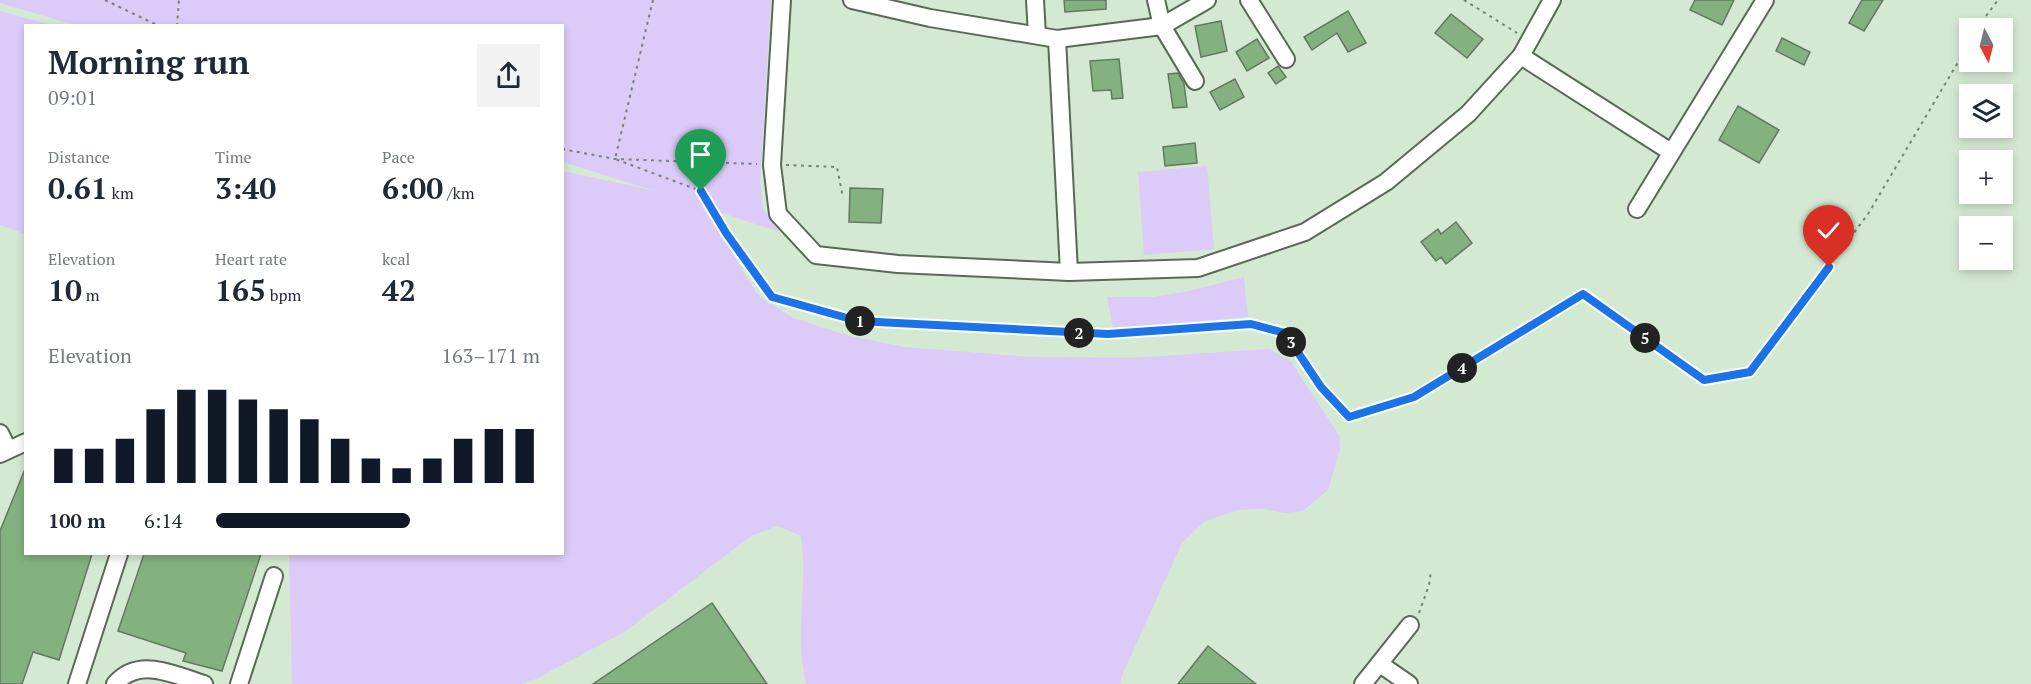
<!DOCTYPE html>
<meta charset="utf-8">
<style>
body{margin:0;font-family:"PT Serif",serif;background:#f2f2f3;color:#1f2937;height:100vh;display:flex;flex-direction:column;font-size:22px;white-space:nowrap}
*{box-sizing:border-box;margin:0}
p{font-size:20px;color:#747a83}
.icon{flex:none;width:33px;height:33px;fill:none;stroke:currentColor;stroke-width:2;stroke-linecap:round;stroke-linejoin:round}
.map{position:relative;flex:1;overflow:hidden}
.sheet{position:absolute;left:24px;top:24px;width:540px;height:531px;display:flex;flex-direction:column;background:#fff;border-radius:0px;box-shadow:0 3px 9px #0003}
.sheet>*{flex:none}
.needle{width:39px;rotate:173deg}
.tools{position:absolute;left:1959px;top:18px;display:grid;gap:12px}
.tools a{display:grid;place-items:center;width:54px;height:54px;border-radius:0px;background:#fff;box-shadow:0 3px 9px #0003;font-size:30px}
.pin{position:absolute;display:grid;place-items:center;width:51px;height:51px;color:#fff;margin:-62px -26px;border-radius:50% 50% 50% 0;rotate:-45deg;box-shadow:0 0 6px #0007}
.pin .icon{rotate:45deg}
.km{position:absolute;width:30px;height:30px;margin:-15px;border-radius:50%;background:#222;color:#fff;font-size:16px;line-height:30px;text-align:center}
.round{display:grid;place-items:center;flex:none;width:63px;height:63px;border-radius:0px;background:#f2f2f3}
.overview{display:flex;align-items:center;justify-content:space-between;height:102px;padding:0 24px}
h1{font-size:33px;font-weight:700;line-height:45px}
.metrics{display:grid;grid-template-columns:repeat(3,1fr);gap:9px;height:102px;padding:6px 24px}
.metrics div{display:grid;align-content:center}
.metrics b{font-size:30px;font-weight:700}
.metrics small{font-size:16px;font-weight:400}
.metrics p{font-size:16px}
.chart{height:168px;padding:12px 24px}
.chart p{display:flex;justify-content:space-between}
.chart svg{width:100%;height:108px;margin-top:6px;stroke:#111827;stroke-width:6}
ul{padding:0 24px;list-style:none;font-size:20px}
li{display:grid;grid-template-columns:96px 72px 1fr;align-items:center;height:45px}
li i{height:15px;border-radius:8px;background:#111827}
.map>svg:first-child{display:block}
.green{fill:#dccbf9}
.building{fill:#83b280;stroke:#657763;stroke-width:1.5}
.lines{fill:none;stroke-linecap:round;stroke-linejoin:round}
.minor-casing{stroke:#586a56;stroke-width:20}
.path{stroke:#778475;stroke-width:2;stroke-dasharray:3 4.5;stroke-linecap:butt}
.minor{stroke:#fff;stroke-width:16}
.route-casing{stroke:#fff;stroke-width:12}
.route{stroke:#1a73e8;stroke-width:8}
</style>
<div class="map">
<svg width="2031" height="684" viewBox="0 0 2031 684">
<rect width="100%" height="100%" fill="#d4e9d2"/>
<!-- green -->
<g class="green">
<path d="M0,0H771L760,183L763,208L779,232L701,206L721,231L743,272L760,297L793,318L850,336L905,347L1030,357L1130,358L1269,349L1291,362L1339,435L1340,449L1328,490L1303,511L1285,513L1263,509L1237,510L1205,521L1182,543L1123,673L1120,684H806C794,636 808,585 801,536L778,526L751,536L626,631L536,679L520,684H292L289,554H562L563,171L655,191L563,162L562,26H78L0,3Z"/>
<path d="M0,11L51,25L26,26L25,234L0,225Z"/>
<path d="M1207,166L1214,249L1144,255L1138,172Z"/>
<path d="M1244,277L1248,317L1113,329L1107,297H1153L1194,290Z"/>
</g>
<!-- building -->
<g class="building">
<path d="M1064,0H1106V9L1065,12Z"/>
<path d="M1695,0H1734L1722,25L1690,10Z"/>
<path d="M1862,0H1883L1864,31L1849,23Z"/>
<path d="M1348,11L1366,43L1348,52L1337,33L1312,50L1304,37Z"/>
<path d="M1451,14L1483,39L1467,58L1435,33Z"/>
<path d="M1221,21L1227,51L1201,57L1195,26Z"/>
<path d="M1782,38L1810,52L1804,65L1776,51Z"/>
<path d="M1257,39L1269,58L1247,71L1236,52Z"/>
<path d="M1119,59L1123,98L1112,99L1111,90L1093,91L1090,61Z"/>
<path d="M1278,66L1286,77L1276,84L1268,73Z"/>
<path d="M1178,73L1184,84L1187,107L1173,108L1168,74Z"/>
<path d="M1235,79L1244,97L1220,110L1210,92Z"/>
<path d="M1738,106L1779,130L1759,163L1719,140Z"/>
<path d="M1195,143L1197,163L1165,166L1163,147Z"/>
<path d="M850,188L883,189L881,223L849,222Z"/>
<path d="M1456,222L1472,243L1446,264L1441,257L1436,261L1421,242L1438,229L1441,234Z"/>
<path d="M25,469L26,554H92L59,660L33,652L22,684H0V531Z"/>
<path d="M144,554H261L222,671L183,661L186,653L118,631Z"/>
<path d="M712,603L767,684H593Z"/>
<path d="M1208,646L1256,684H1178Z"/>
</g>
<g class="lines">
<!-- minor casing -->
<g class="minor-casing">
<g id="minor">
<path d="M782,0L772,165L778,214L816,255L898,264L1069,272L1198,268L1305,232L1386,182L1468,114L1521,56L1552,0"/>
<path d="M852,0L930,18L1057,39L1162,26L1207,0"/>
<path d="M1035,0L1037,35"/>
<path d="M1156,0L1162,26L1195,81"/>
<path d="M1249,0L1286,59"/>
<path d="M1057,39L1069,272"/>
<path d="M1521,56L1671,152"/>
<path d="M1637,209L1765,0"/>
<path d="M0,433L8,449"/>
<path d="M0,454L26,442"/>
<path d="M1380,664L1409,684"/>
<path d="M77,684L119,554"/>
<path d="M115,684C139,656 175,675 204,684"/>
<path d="M239,684L274,576"/>
<path d="M1363,684L1410,625"/>
</g>
</g>
<!-- path -->
<g class="path">
<path d="M105,0L159,26"/>
<path d="M653,0L615,159L701,191L726,233L772,297L858,321L1108,335L1251,324L1285,333L1321,387L1349,417L1414,397L1583,294L1704,380L1750,372L1868,214L1970,42"/>
<path d="M1464,0L1517,33"/>
<path d="M177,26L179,0"/>
<path d="M1977,28L1998,0"/>
<path d="M562,149L615,159L757,164"/>
<path d="M786,165L837,167L843,198"/>
<path d="M1419,613L1429,585L1431,571"/>
</g>
<!-- minor -->
<use href="#minor" class="minor"/>
</g>
<g class="lines">
<!-- route casing -->
<g class="route-casing">
<path id="route" d="M701,191L726,233L772,297L858,321L1108,334L1251,324L1285,333L1321,387L1349,417L1414,397L1583,294L1704,380L1750,372L1829,267"/>
</g>
<!-- route -->
<use href="#route" class="route"/>
</g>
</svg>
<div class="tools">
<a><svg class="needle" viewBox="-14 -14 28 28"><path d="M0-13l5 13h-10z" fill="#e53935"/><path d="M0 13l5-13h-10z" fill="#747a83"/></svg></a>
<a><svg class="icon" aria-label="layers" viewBox="0 0 24 24"><path d="M12 4l9 5-9 5-9-5zM3 14l9 5 9-5"/></svg></a>
<a>+</a>
<a>−</a>
</div>
<div class="pin" style="left:701px;top:191px;background:#1e9e55"><svg class="icon" aria-label="arrive" viewBox="0 0 24 24"><path d="M6 21V4h12l-3 4 3 4H6"/></svg></div>
<div class="pin" style="left:1829px;top:267px;background:#d93025"><svg class="icon" aria-label="check" viewBox="0 0 24 24"><path d="M5 12l5 5 9-10"/></svg></div>
<b class="km" style="left:860px;top:321px">1</b>
<b class="km" style="left:1079px;top:333px">2</b>
<b class="km" style="left:1291px;top:342px">3</b>
<b class="km" style="left:1462px;top:368px">4</b>
<b class="km" style="left:1645px;top:338px">5</b>
<section class="sheet">
<div class="overview"><div><h1>Morning run</h1><p>09:01</p></div><a class="round"><svg class="icon" aria-label="share" viewBox="0 0 24 24"><path d="M12 15V3M7 8l5-5 5 5M5 13v7h14v-7"/></svg></a></div>
<div class="metrics">
<div><p>Distance</p><b>0.61<small> km</small></b></div>
<div><p>Time</p><b>3:40</b></div>
<div><p>Pace</p><b>6:00<small> /km</small></b></div>
</div>
<div class="metrics">
<div><p>Elevation</p><b>10<small> m</small></b></div>
<div><p>Heart rate</p><b>165<small> bpm</small></b></div>
<div><p>kcal</p><b>42</b></div>
</div>
<div class="chart"><p><span>Elevation</span>163–171 m</p>
<svg viewBox="0 0 160 44" preserveAspectRatio="none"><path d="M5 44V30M15 44V30M25 44V26M35 44V14M45 44V6M55 44V6M65 44V10M75 44V14M85 44V18M95 44V26M105 44V34M115 44V38M125 44V34M135 44V26M145 44V22M155 44V22"/></svg>
</div>
<ul>
<li><b>100 m</b>6:14<i style="width:60%"></i></li>
</ul>
</section>
</div>
